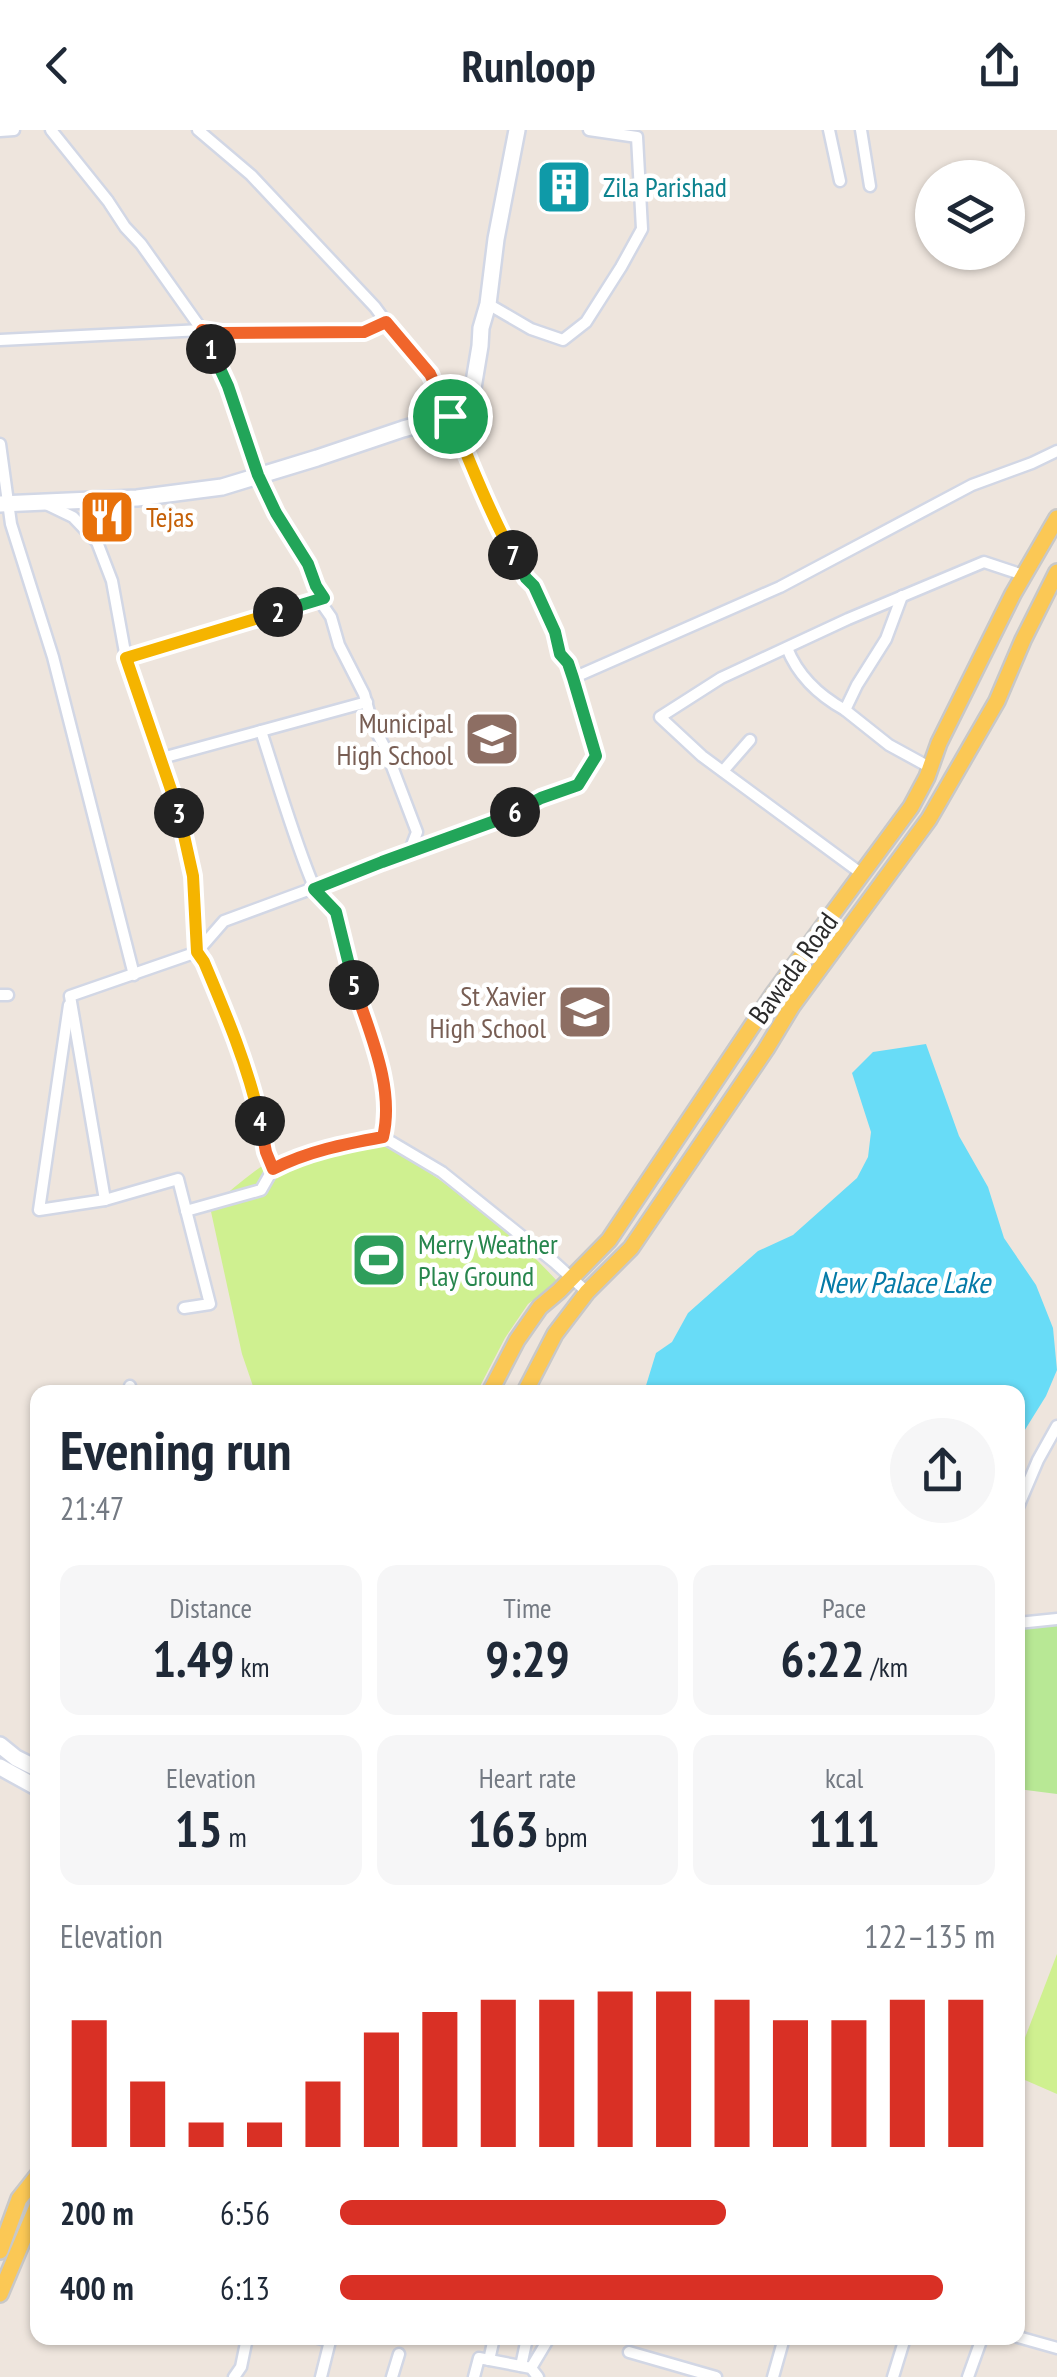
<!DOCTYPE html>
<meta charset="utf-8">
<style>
body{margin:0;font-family:"PT Sans Narrow",sans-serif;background:#f6f6f7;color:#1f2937;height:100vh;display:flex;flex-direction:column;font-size:38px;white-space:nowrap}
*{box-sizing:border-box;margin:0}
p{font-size:32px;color:#747a83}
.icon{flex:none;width:55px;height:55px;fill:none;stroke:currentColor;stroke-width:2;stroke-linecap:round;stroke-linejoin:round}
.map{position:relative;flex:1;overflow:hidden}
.sheet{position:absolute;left:30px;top:1255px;width:995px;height:960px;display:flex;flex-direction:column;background:#fff;border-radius:20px;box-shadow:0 2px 8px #0004}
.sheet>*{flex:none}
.fabs{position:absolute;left:915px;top:30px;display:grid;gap:20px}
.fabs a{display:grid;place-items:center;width:110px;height:110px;border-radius:50%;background:#fff;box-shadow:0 2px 8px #0004;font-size:50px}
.pin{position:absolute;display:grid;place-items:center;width:85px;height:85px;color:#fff;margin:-42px;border:5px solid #fff;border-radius:50%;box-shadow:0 2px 10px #0007}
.km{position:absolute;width:50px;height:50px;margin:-25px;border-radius:50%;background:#222;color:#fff;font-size:28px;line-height:50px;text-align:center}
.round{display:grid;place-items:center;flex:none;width:105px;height:105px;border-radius:52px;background:#f6f6f7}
.summary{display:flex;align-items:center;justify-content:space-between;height:170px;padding:0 30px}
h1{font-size:55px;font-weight:600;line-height:75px}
.stats{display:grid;grid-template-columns:repeat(3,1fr);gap:15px;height:170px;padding:10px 30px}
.stats div{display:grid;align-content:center;border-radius:20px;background:#f6f6f7;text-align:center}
.stats b{font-size:50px;font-weight:600}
.stats small{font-size:28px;font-weight:400}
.stats p{font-size:28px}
.chart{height:280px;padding:20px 30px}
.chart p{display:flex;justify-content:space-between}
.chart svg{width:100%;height:180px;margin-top:10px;stroke:#d93025;stroke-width:6}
ul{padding:0 30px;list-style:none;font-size:32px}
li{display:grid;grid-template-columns:160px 120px 1fr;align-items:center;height:75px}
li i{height:25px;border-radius:12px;background:#d93025}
header{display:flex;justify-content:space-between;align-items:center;height:130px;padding:0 30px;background:#fff;font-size:45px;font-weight:600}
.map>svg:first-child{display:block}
.grass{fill:#b8e895}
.pitch{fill:#cff090}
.water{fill:#68dcf7}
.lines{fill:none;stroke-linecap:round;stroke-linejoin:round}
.street-casing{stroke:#d2d7e5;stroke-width:15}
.secondary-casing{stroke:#d2d7e5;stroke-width:20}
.primary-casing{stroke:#c8c8c8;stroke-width:20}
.street{stroke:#fff;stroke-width:10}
.secondary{stroke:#fff;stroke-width:15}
.primary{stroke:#fbc855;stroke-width:15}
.split-1-casing{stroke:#fff;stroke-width:20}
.split-2-casing{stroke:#fff;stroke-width:20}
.split-3-casing{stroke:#fff;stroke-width:20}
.split-4-casing{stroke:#fff;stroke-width:20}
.split-5-casing{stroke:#fff;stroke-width:20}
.split-6-casing{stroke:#fff;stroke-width:20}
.split-7-casing{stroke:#fff;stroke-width:20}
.split-8-casing{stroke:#fff;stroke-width:20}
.split-1{stroke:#f0652b;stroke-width:12}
.split-2{stroke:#22a559;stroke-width:12}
.split-3{stroke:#f5b400;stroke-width:12}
.split-4{stroke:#f5b400;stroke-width:12}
.split-5{stroke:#f0652b;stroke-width:12}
.split-6{stroke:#22a559;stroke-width:12}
.split-7{stroke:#22a559;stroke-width:12}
.split-8{stroke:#f5b400;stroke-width:12}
.labels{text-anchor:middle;stroke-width:9;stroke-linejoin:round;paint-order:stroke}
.culture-label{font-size:28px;fill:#0d838f;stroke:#fff;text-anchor:start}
.food-label{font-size:28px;fill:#c56008;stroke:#fff;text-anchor:start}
.education-label{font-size:28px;fill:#785e54;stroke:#fff;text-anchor:end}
.street-label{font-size:28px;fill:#2b2b2b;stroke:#fff}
.leisure-label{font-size:28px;fill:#27864d;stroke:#fff;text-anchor:start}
.water-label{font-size:30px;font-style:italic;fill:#047aa7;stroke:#fff}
</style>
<header><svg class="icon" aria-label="back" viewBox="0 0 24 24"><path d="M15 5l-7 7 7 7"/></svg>Runloop<svg class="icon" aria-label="share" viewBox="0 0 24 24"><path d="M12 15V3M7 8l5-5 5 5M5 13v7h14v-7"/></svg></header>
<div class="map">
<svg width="1057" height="2247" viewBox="0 0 1057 2247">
<rect width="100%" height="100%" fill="#eee5dd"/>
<!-- grass -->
<path class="grass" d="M1057,1494V1664L1018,1659V1498Z"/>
<!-- pitch -->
<g class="pitch">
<path d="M371,1004C438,1046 505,1094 558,1152L528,1174L505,1208L477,1262H255L242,1224L210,1077C233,1060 254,1038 280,1026C308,1014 342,1009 371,1004Z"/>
<path d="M1057,1824V1964L1018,1947V1926Z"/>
</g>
<!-- water -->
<path class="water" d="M926,914L959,1006L988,1057L1004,1108L1036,1155L1053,1198L1057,1240L1046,1266L1018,1311V1262H644L656,1223L672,1212L688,1183L758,1121L793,1105L857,1048L868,1027L871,1002L852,943L873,922Z"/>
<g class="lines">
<!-- street casing -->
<g class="street-casing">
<g id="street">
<path d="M51,0L108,71L125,97L141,114L202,200L228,256L258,345L276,383L308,435L316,456L324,468V477L331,487L339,515L364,564L372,593L385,618L417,702L409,723"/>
<path d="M829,0L840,51"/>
<path d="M861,0L870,56"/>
<path d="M0,1L14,0"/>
<path d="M488,174L531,199L563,210L586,192L621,137L642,99L637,7L589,0"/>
<path d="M0,210L202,200L221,203L365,201L386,192L375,177L251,45L198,0"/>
<path d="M0,314L11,394L53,527L134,845"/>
<path d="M46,374L73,387L97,412L112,451L126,528L178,677L193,746L197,822L204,832C222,876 240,919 254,964C261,989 264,1015 273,1039C308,1021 345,1014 383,1007L442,1042L554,1132L587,1162"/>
<path d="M787,518C798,546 818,565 845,580L857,555L886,509L902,466"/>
<path d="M126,528L324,468"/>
<path d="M573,548L780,457L972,355L1032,333L1057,321"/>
<path d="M845,580L889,615L931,638"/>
<path d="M261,601C277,650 291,699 310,747C315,763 329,770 336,784C346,802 345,824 350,843C364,895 396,953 383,1007"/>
<path d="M162,628L367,572"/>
<path d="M723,641L750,610"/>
<path d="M862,744L702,626L660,587L721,548L848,489L984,432L1023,445"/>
<path d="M0,865H8"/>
<path d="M69,875L39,1080L105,1070L178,1049L210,1174L184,1178"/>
<path d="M105,1070L70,866L197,822L224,791L495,691L541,669L578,655L596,626L568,533L560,524L555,502L534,456L526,448L486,373L480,353L441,266L429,244L386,192"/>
<path d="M186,1081L261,1060L273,1039"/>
<path d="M130,1256L131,1262"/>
<path d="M1018,1377L1038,1330L1057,1296"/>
<path d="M1018,1493L1057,1489"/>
<path d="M1018,2207L1057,2218"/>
<path d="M318,2208L330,2211L321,2247"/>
<path d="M629,2222L716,2247"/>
<path d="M489,2230L494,2208"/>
<path d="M521,2236L527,2208"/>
<path d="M531,2238L549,2208"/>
<path d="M234,2247L241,2237L247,2208"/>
<path d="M392,2247L399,2224"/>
<path d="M474,2247L479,2228L531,2238L538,2247"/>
<path d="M773,2247L784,2208"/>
<path d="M893,2247L905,2208"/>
<path d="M968,2247L982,2208"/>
</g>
</g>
<!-- secondary casing -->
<g class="secondary-casing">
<g id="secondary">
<path d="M0,374L137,368L222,357L317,328L403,299L450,286L473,258L480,216L481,198L488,174L496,109L517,0"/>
<path d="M0,1615L16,1628L38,1639"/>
<path d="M0,1637L38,1658"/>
</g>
</g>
<!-- primary casing -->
<g class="primary-casing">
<g id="primary">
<path d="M490,1262L517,1210L540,1177L559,1161L609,1110L772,866L911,677L927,647L939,613L1013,464L1057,388"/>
<path d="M525,1262L555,1204L587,1162L631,1118L766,919L792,876L929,689L997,571L1023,510L1057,442"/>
<path d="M0,2121L19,2069L38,2045"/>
<path d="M0,2164L38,2074"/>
</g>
</g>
<!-- street -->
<use href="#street" class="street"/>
<!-- secondary -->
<use href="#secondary" class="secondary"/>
<!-- primary -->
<use href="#primary" class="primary"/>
</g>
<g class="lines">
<!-- split-1 casing -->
<g class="split-1-casing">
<path id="split-1" d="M211,219L202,200L221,203L364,202L386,192L430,244L450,286"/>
</g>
<!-- split-2 casing -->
<g class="split-2-casing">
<path id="split-2" d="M211,219L228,256L258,345L276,383L308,434L316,456L324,468L278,482"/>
</g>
<!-- split-3 casing -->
<g class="split-3-casing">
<path id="split-3" d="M179,683L126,528L278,482"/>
</g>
<!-- split-4 casing -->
<g class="split-4-casing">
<path id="split-4" d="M179,683L193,746L197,822L204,832C226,884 248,936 260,991"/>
</g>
<!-- split-5 casing -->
<g class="split-5-casing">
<path id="split-5" d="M260,991L266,1022L273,1039C308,1021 345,1014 383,1007C395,957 369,902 354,855"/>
</g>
<!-- split-6 casing -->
<g class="split-6-casing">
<path id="split-6" d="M354,855L336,782L314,759L382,732L495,691L515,682"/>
</g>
<!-- split-7 casing -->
<g class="split-7-casing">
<path id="split-7" d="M513,425L526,448L534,456L555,502L560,524L568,533L573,548L596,626L578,655L541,668L515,682"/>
</g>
<!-- split-8 casing -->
<g class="split-8-casing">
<path id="split-8" d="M450,286C471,332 488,381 513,425"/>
</g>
<!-- split-1 -->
<use href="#split-1" class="split-1"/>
<!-- split-2 -->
<use href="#split-2" class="split-2"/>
<!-- split-3 -->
<use href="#split-3" class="split-3"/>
<!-- split-4 -->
<use href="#split-4" class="split-4"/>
<!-- split-5 -->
<use href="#split-5" class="split-5"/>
<!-- split-6 -->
<use href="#split-6" class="split-6"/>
<!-- split-7 -->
<use href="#split-7" class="split-7"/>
<!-- split-8 -->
<use href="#split-8" class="split-8"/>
</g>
<!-- icons -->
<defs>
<g id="building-square" transform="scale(2.875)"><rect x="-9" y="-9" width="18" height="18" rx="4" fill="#0f9aa8" stroke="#fff"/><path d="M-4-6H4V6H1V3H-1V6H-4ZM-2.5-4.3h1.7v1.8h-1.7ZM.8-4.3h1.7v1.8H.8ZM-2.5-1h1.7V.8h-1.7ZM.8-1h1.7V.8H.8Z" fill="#fff"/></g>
<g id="restaurant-square" transform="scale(2.875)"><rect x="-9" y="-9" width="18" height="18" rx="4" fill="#e8710a" stroke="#fff"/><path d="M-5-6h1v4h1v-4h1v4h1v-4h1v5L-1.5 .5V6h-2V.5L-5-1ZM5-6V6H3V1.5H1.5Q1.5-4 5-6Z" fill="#fff"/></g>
<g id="school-square" transform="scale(2.875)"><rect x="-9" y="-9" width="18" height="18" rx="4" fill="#8d6e63" stroke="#fff"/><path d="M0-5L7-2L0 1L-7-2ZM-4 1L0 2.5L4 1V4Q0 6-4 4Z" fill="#fff"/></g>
<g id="stadium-square" transform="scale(2.875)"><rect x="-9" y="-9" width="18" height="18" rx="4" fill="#2e9e5b" stroke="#fff"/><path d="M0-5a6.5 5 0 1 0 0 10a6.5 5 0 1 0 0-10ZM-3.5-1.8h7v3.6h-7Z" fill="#fff"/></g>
</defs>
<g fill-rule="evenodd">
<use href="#building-square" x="564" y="57"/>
<use href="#restaurant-square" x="107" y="387"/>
<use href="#school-square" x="492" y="609"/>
<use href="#school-square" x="585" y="882"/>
<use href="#stadium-square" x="379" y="1130"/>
</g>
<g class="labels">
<!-- culture labels -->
<g class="culture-label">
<text x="603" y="67">Zila Parishad</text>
</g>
<!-- food labels -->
<g class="food-label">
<text x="146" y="397">Tejas</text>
</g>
<!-- education labels -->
<g class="education-label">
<text x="453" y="603">Municipal<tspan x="453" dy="32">High School</tspan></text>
<text x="546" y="876">St Xavier<tspan x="546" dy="32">High School</tspan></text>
</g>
<!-- street labels -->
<g class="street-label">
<text transform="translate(793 838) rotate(-54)" y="10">Bawada Road</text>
</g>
<!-- leisure labels -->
<g class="leisure-label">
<text x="418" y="1124">Merry Weather<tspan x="418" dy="32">Play Ground</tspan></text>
</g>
<!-- water labels -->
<g class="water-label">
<text x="904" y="1163">New Palace Lake</text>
</g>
</g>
</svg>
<div class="fabs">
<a><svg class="icon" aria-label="layers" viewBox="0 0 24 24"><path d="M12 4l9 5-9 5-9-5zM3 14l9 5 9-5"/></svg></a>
</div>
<div class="pin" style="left:450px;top:286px;background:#1e9e55"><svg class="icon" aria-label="arrive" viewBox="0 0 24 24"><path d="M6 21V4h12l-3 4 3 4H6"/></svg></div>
<b class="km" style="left:211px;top:219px">1</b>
<b class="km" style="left:278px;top:482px">2</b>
<b class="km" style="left:179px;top:683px">3</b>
<b class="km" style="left:260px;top:991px">4</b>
<b class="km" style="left:354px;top:855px">5</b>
<b class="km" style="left:515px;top:682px">6</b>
<b class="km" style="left:513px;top:425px">7</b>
<section class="sheet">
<div class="summary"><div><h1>Evening run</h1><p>21:47</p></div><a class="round"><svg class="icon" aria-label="share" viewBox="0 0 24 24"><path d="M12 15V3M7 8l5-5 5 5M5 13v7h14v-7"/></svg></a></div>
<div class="stats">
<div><p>Distance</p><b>1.49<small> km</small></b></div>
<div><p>Time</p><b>9:29</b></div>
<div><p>Pace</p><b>6:22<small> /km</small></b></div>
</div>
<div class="stats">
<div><p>Elevation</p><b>15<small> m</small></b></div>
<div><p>Heart rate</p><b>163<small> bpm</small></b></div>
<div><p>kcal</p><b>111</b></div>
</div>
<div class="chart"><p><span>Elevation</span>122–135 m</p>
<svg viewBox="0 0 160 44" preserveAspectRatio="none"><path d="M5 44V13M15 44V28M25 44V38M35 44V38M45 44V28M55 44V16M65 44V11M75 44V8M85 44V8M95 44V6M105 44V6M115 44V8M125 44V13M135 44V13M145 44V8M155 44V8"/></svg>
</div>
<ul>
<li><b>200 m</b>6:56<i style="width:59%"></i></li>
<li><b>400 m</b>6:13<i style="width:92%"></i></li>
</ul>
</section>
</div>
